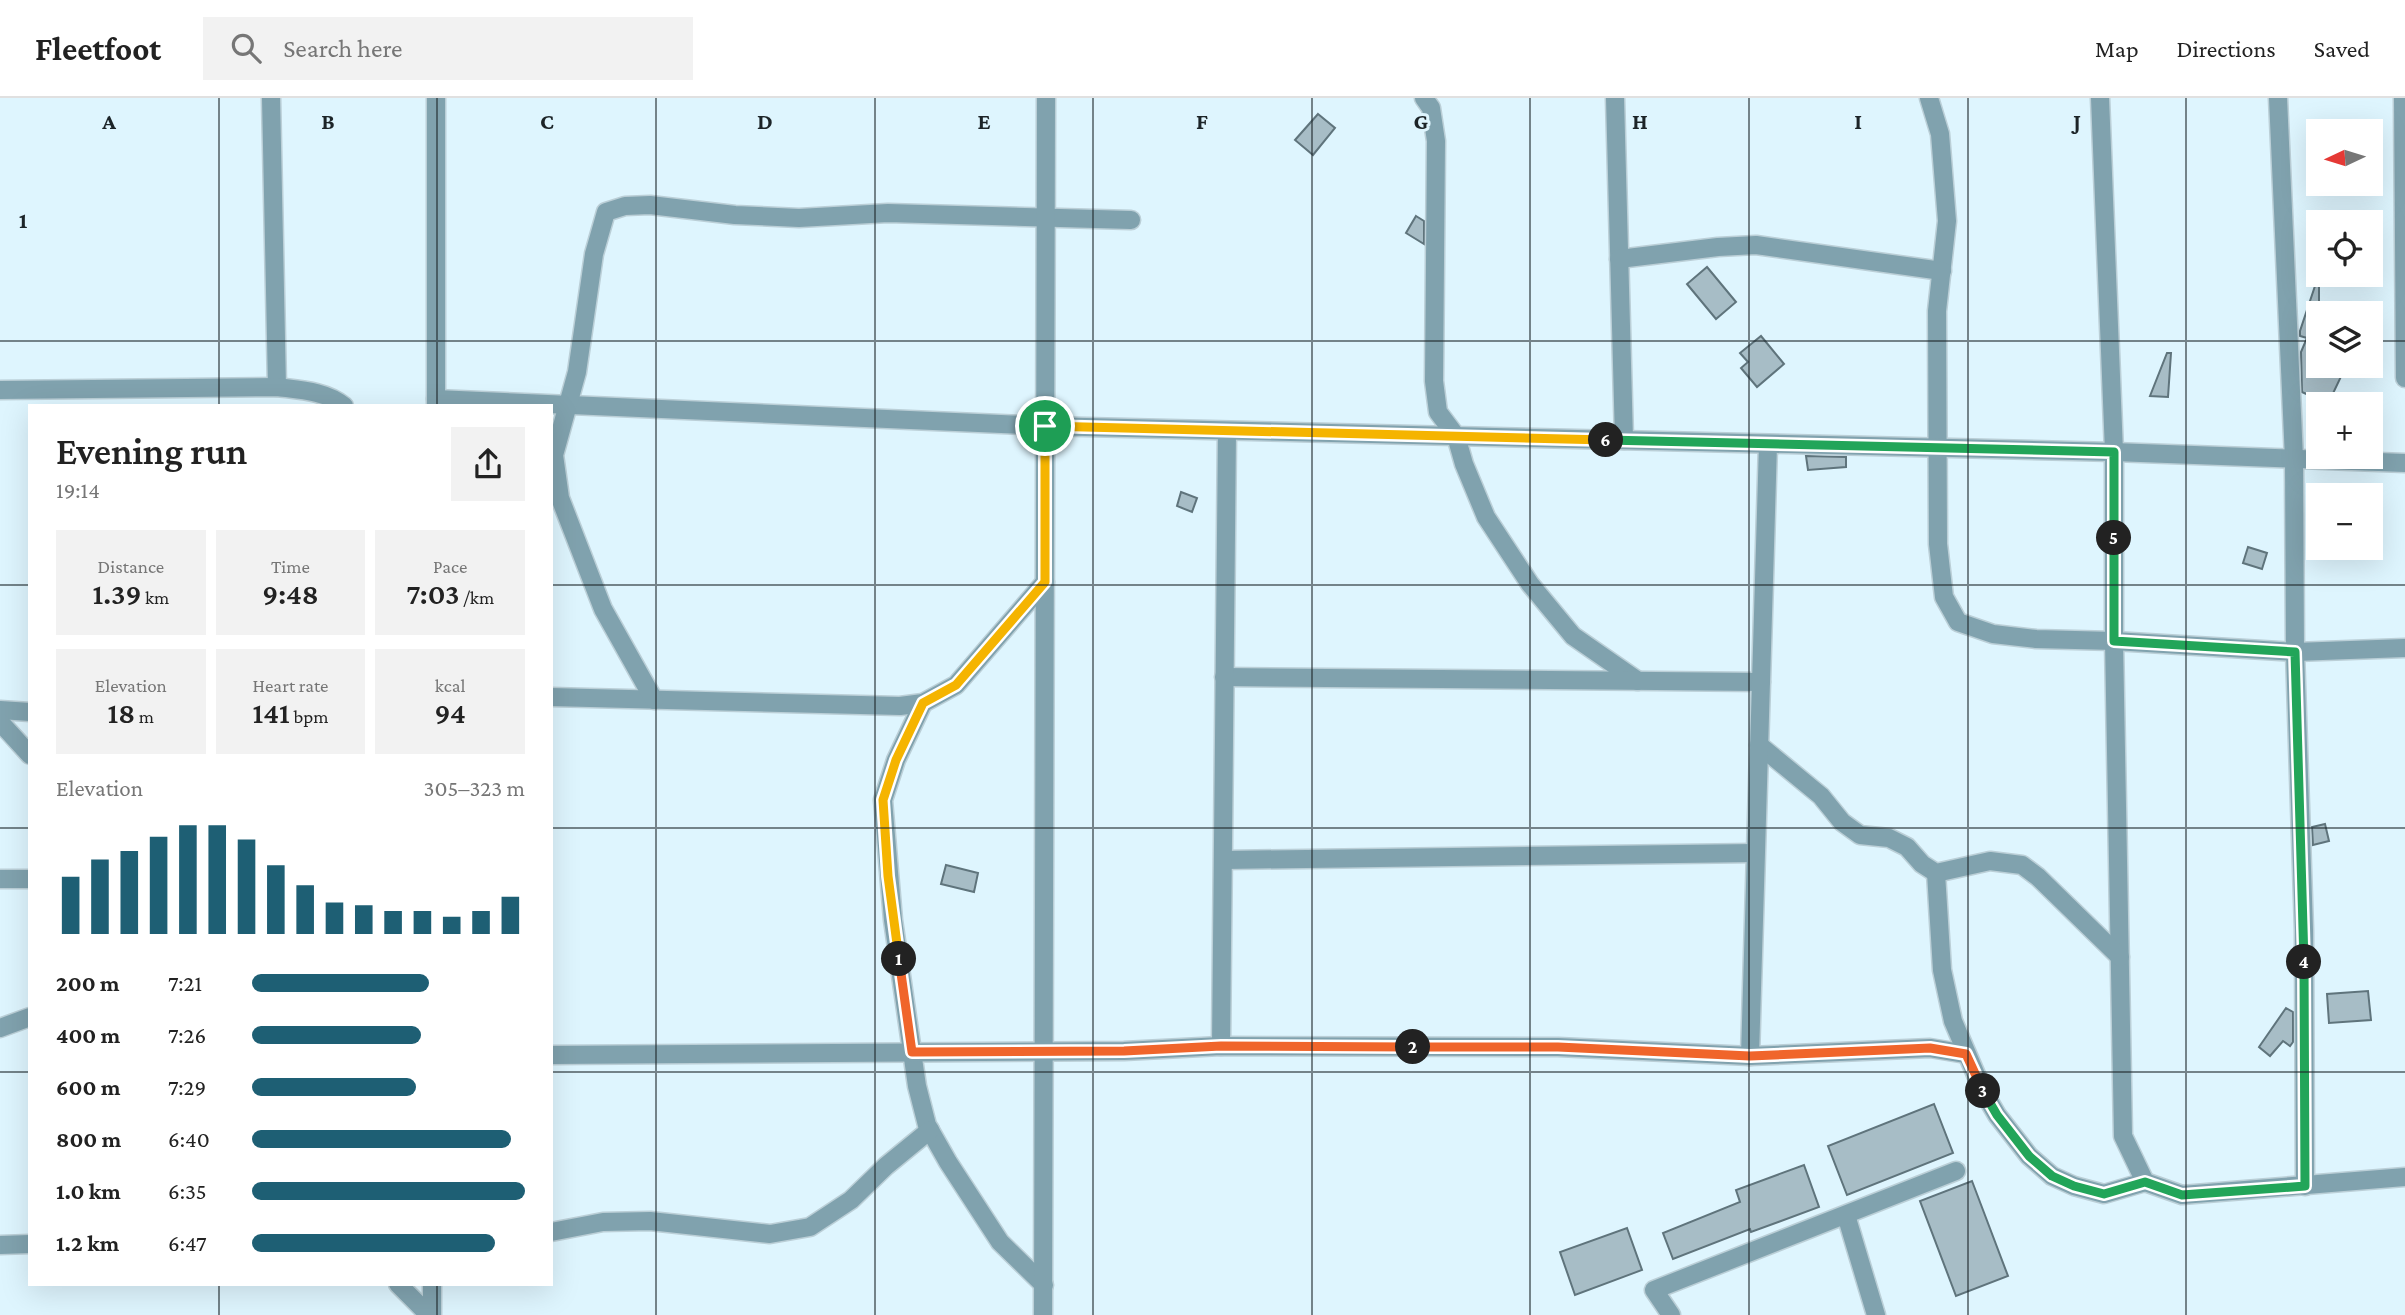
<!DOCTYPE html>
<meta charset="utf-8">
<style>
body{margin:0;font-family:"Crimson Pro",serif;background:#f2f2f2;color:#222;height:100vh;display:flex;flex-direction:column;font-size:26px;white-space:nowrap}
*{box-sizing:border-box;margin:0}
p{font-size:23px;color:#767676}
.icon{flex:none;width:38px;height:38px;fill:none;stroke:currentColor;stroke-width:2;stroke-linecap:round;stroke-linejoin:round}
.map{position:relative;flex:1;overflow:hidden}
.drawer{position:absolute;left:28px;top:306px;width:525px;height:882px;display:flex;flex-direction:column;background:#fff;border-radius:0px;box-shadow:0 7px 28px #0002}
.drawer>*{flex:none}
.needle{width:46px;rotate:266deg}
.buttons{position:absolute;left:2306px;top:21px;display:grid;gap:14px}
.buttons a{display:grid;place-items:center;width:77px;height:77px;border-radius:0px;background:#fff;box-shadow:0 7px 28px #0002;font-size:35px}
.pin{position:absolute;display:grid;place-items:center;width:60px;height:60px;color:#fff;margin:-30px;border:4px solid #fff;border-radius:50%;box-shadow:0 2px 7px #0007}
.km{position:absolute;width:35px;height:35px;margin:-18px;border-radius:50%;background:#222;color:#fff;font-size:19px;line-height:35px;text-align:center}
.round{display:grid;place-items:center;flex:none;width:74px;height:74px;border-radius:0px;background:#f2f2f2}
.head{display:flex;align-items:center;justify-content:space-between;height:119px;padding:0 28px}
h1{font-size:38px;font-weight:600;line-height:52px}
.stats{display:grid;grid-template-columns:repeat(3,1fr);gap:10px;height:119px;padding:7px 28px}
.stats div{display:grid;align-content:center;border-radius:0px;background:#f2f2f2;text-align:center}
.stats b{font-size:30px;font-weight:600}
.stats small{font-size:19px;font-weight:400}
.stats p{font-size:19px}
.chart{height:196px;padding:14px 28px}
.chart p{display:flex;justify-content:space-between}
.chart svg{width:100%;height:126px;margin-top:7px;stroke:#1e5f74;stroke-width:6}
ul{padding:0 28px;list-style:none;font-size:23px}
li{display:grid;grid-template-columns:112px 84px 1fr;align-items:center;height:52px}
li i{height:18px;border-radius:9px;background:#1e5f74}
header{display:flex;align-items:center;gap:42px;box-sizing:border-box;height:98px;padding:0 35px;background:#fff;border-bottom:2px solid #e0e0e0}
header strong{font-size:33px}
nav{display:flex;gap:38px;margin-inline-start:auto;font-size:24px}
.search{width:490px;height:63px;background:#f2f2f2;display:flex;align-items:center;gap:18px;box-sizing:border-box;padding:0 24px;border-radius:0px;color:#767676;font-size:26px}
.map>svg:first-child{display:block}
.building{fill:#a7bdc6;stroke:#5f747c;stroke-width:2}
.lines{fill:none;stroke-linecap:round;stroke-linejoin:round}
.minor-casing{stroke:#bbcfd7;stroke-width:21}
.minor{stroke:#80a2ae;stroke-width:18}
.split-1-casing{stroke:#fff;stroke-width:14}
.split-2-casing{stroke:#fff;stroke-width:14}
.split-3-casing{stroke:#fff;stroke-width:14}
.split-4-casing{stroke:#fff;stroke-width:14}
.split-5-casing{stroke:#fff;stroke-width:14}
.split-6-casing{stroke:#fff;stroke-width:14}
.split-7-casing{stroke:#fff;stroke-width:14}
.split-1{stroke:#f5b400;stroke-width:9}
.split-2{stroke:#f0652b;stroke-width:9}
.split-3{stroke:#f0652b;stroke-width:9}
.split-4{stroke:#22a559;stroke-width:9}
.split-5{stroke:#22a559;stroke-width:9}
.split-6{stroke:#22a559;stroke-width:9}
.split-7{stroke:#f5b400;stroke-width:9}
.grid{fill:none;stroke:#1c2428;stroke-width:2;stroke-opacity:0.55}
.grid-label{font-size:23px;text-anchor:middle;font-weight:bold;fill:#1c2428;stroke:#def5fe;stroke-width:6;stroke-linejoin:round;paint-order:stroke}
</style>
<header>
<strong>Fleetfoot</strong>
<div class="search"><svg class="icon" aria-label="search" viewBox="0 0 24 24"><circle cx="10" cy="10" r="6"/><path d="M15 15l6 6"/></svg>Search here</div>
<nav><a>Map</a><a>Directions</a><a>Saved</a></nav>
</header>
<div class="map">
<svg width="2405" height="1217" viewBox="0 0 2405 1217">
<rect width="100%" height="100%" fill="#def5fe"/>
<!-- building -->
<g class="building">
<path d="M1318,16L1335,30L1313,57L1295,42Z"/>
<path d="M1416,118L1424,123V146L1406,135Z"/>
<path d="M1707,169L1736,204L1716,221L1687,186Z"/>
<path d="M2316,185L2319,186V268H2346L2328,306L2302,294L2301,254L2307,240L2300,238V233Z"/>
<path d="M1761,238L1784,266L1757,289L1741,270L1748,264L1740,255Z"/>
<path d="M2167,255H2171L2168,299L2150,298Z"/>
<path d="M1806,358L1846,359V369L1808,372Z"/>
<path d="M1181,394L1197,400L1192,414L1177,408Z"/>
<path d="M2248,449L2267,455L2262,471L2243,465Z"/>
<path d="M2325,726L2329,743L2313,747L2312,729Z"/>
<path d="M946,767L978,775L974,794L941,786Z"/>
<path d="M2368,893L2371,922L2329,925L2327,896Z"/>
<path d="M2286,910L2293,914V944L2290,948L2283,943L2270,958L2259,949Z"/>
<path d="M1934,1006L1953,1055L1847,1097L1828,1048Z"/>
<path d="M1804,1067L1819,1109L1751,1134L1750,1131L1673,1161L1663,1135L1740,1104L1736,1092Z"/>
<path d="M1972,1083L2008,1178L1956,1198L1920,1103Z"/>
<path d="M1627,1130L1642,1172L1575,1197L1560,1154Z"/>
</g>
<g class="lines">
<!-- minor casing -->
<g class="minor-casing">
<g id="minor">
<path d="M271,0L277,289"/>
<path d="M1424,0L1431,10L1436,43L1434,283L1438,314L1456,338L1464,366L1486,419L1530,486L1573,538L1638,583"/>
<path d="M1615,0L1624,342"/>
<path d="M1929,0L1940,36L1947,123L1937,213L1938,446L1944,499L1958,524L1993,536L2036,541L2114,543L2295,554L2405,550"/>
<path d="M2100,0L2114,354V543L2123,1038L2145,1084"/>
<path d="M2278,0L2294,361L2295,554L2304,832L2305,1088"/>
<path d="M2403,0L2405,280"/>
<path d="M1619,161L1718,149L1756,147L1942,173"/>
<path d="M0,292L277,289C300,292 326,293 344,308"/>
<path d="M436,301L1045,328L2114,354L2405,365"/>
<path d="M436,308V0"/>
<path d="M1224,579L1761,584"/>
<path d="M551,599L900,608L923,605L956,587L1045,484"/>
<path d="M654,602L603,511L560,400L554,357L577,274L594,156L606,114L625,108L650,107L735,117L799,120L888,115L1131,122"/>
<path d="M923,605L896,662L883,702L893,822L917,988L927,1027L948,1064L1000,1144L1044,1187"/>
<path d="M0,612L30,614"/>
<path d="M0,624L30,657"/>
<path d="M1759,647L1821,698L1842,724L1860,737L1889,740L1907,749L1922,766L1936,775L1990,763L2022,767L2038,779L2120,859"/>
<path d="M1224,762L1755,755"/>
<path d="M1936,775L1942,872L1953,923L1983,993L1997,1017L2029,1058L2052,1078L2074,1088L2104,1096L2145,1084L2182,1097L2405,1079"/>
<path d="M0,781H30"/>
<path d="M0,930L30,919"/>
<path d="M1221,948L1227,333"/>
<path d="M551,957L1124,953L1221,948L1558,949L1750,958L1930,950L1966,956"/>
<path d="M1750,958L1768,346"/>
<path d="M1846,1117L1876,1217"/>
<path d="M551,1134L603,1124L650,1123L770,1136L810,1129L851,1102L886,1068L930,1032"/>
<path d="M0,1147L30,1146"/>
<path d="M398,1186L429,1217"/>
<path d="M432,1217V1186"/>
<path d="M1043,1217L1046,0"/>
<path d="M1671,1217L1654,1192L1956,1073"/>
</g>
</g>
<!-- minor -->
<use href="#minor" class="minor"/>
</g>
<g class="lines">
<!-- split-1 casing -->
<g class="split-1-casing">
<path id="split-1" d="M899,861L888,778L883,702L896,662L923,605L956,587L1045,484V328"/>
</g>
<!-- split-2 casing -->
<g class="split-2-casing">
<path id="split-2" d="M899,861L912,954L1124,953L1221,948L1413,949"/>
</g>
<!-- split-3 casing -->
<g class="split-3-casing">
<path id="split-3" d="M1413,949H1558L1750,958L1930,950L1966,956L1983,993"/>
</g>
<!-- split-4 casing -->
<g class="split-4-casing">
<path id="split-4" d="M1983,993L1997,1017L2029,1058L2052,1078L2074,1088L2104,1096L2145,1084L2182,1097L2305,1088L2304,864"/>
</g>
<!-- split-5 casing -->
<g class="split-5-casing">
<path id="split-5" d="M2114,440V543L2295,554L2304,864"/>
</g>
<!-- split-6 casing -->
<g class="split-6-casing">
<path id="split-6" d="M1606,342L2114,354V440"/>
</g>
<!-- split-7 casing -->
<g class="split-7-casing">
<path id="split-7" d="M1045,328L1606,342"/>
</g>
<!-- split-1 -->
<use href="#split-1" class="split-1"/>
<!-- split-2 -->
<use href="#split-2" class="split-2"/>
<!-- split-3 -->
<use href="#split-3" class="split-3"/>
<!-- split-4 -->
<use href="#split-4" class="split-4"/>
<!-- split-5 -->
<use href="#split-5" class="split-5"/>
<!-- split-6 -->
<use href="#split-6" class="split-6"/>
<!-- split-7 -->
<use href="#split-7" class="split-7"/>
</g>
<!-- grid -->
<path class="grid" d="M219,0V308M437,0V308M656,0V1217M875,0V1217M1093,0V1217M1312,0V1217M1530,0V1217M1749,0V1217M1968,0V1217M2186,0V1217M0,243H2319M2371,243H2405M0,487H30M551,487H2405M0,730H30M551,730H2405M0,974H30M551,974H2405M219,1186V1217M437,1186V1217"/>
<g class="grid-label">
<text x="109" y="31">A</text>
<text x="328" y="31">B</text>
<text x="547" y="31">C</text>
<text x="765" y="31">D</text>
<text x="984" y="31">E</text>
<text x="1202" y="31">F</text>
<text x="1421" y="31">G</text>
<text x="1640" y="31">H</text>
<text x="1858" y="31">I</text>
<text x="2077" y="31">J</text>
<text x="23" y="130">1</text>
</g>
</svg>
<div class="buttons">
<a><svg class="needle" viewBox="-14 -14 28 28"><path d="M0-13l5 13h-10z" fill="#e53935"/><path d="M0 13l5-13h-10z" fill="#767676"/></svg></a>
<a><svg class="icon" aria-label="locate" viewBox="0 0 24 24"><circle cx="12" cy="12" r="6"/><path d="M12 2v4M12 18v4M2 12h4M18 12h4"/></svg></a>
<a><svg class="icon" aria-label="layers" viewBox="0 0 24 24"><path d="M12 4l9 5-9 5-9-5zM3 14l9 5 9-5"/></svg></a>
<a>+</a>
<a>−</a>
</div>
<div class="pin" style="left:1045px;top:328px;background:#1e9e55"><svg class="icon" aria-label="arrive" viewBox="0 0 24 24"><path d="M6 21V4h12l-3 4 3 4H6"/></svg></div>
<b class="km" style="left:899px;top:861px">1</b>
<b class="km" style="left:1413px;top:949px">2</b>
<b class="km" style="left:1983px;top:993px">3</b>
<b class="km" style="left:2304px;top:864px">4</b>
<b class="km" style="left:2114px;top:440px">5</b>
<b class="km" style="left:1606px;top:342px">6</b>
<section class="drawer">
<div class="head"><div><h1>Evening run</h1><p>19:14</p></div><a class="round"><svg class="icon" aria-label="share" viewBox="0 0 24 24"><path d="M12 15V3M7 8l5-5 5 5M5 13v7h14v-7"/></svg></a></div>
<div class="stats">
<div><p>Distance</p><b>1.39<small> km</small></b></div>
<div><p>Time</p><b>9:48</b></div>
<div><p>Pace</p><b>7:03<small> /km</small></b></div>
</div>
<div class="stats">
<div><p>Elevation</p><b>18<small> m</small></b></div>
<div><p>Heart rate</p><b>141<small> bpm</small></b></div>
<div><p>kcal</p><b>94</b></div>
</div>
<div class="chart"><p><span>Elevation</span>305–323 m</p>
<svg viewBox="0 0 160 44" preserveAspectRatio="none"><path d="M5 44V24M15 44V18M25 44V15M35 44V10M45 44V6M55 44V6M65 44V11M75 44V20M85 44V27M95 44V33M105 44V34M115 44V36M125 44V36M135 44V38M145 44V36M155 44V31"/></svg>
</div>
<ul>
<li><b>200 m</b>7:21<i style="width:65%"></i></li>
<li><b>400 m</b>7:26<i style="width:62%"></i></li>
<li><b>600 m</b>7:29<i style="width:60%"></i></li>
<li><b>800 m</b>6:40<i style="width:95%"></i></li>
<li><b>1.0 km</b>6:35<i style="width:100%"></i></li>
<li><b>1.2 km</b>6:47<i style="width:89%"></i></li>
</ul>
</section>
</div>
